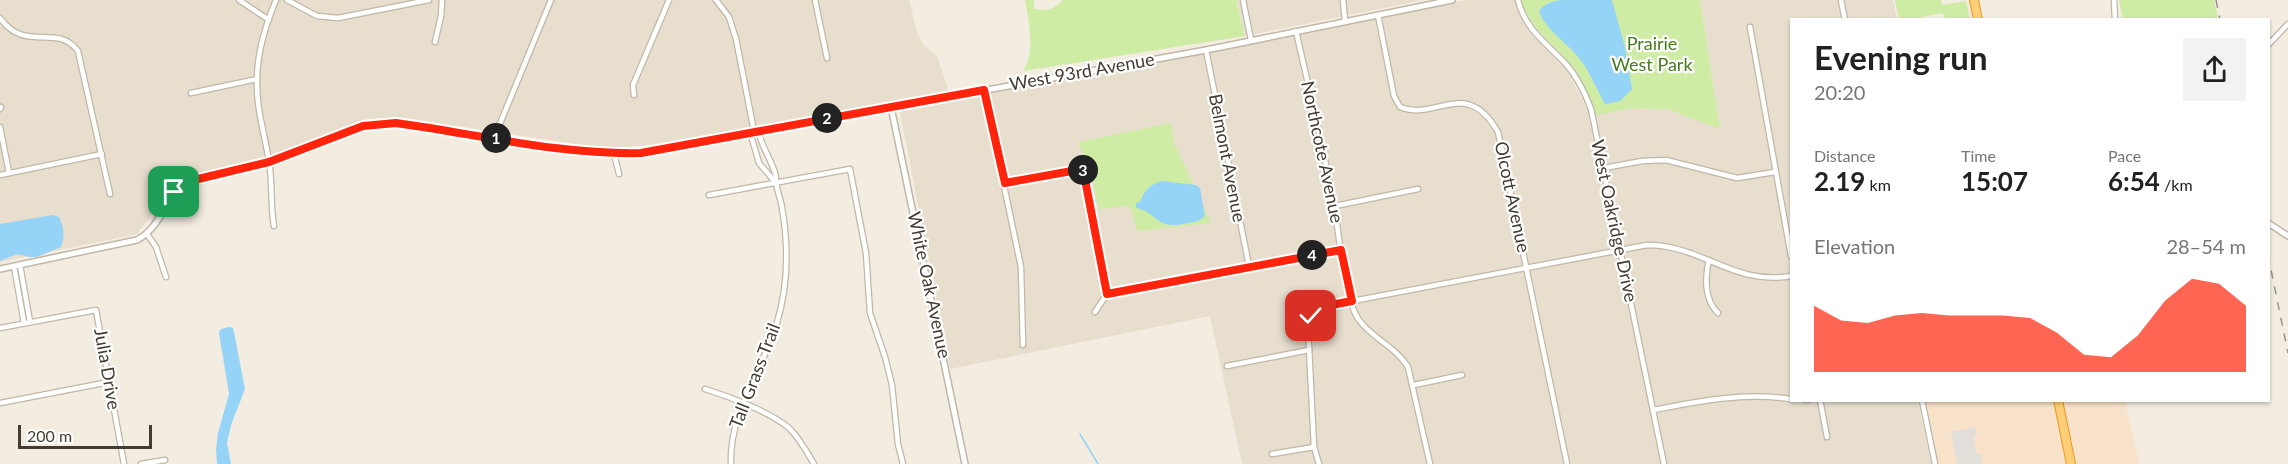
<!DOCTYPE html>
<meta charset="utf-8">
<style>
body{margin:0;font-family:Lato,sans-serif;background:#f2f2f2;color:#222;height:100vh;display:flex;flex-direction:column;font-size:22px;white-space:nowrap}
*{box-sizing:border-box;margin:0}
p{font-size:20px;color:#767676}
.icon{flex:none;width:33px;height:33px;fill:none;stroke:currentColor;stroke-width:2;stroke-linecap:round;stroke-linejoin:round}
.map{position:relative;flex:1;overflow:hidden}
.panel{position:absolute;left:1790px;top:18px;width:480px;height:384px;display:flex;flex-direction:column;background:#fff;border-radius:0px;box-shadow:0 2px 4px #0004}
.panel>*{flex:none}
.scale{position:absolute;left:18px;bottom:15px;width:134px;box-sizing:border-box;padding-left:6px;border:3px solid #443c31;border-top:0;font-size:16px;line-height:21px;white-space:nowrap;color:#443c31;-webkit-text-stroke:4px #fff;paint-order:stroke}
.pin{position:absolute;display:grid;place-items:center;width:51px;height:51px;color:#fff;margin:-26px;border-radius:12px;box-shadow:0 3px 9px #0006}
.km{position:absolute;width:30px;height:30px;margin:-15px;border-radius:50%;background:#222;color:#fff;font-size:16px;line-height:30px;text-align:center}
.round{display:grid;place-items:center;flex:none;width:63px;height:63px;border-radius:0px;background:#f2f2f2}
.overview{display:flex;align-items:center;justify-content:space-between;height:102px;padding:0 24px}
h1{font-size:33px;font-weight:700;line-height:45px}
.figures{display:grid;grid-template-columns:repeat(3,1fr);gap:9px;height:102px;padding:6px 24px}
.figures div{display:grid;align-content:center}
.figures b{font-size:26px;font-weight:700}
.figures small{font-size:16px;font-weight:400}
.figures p{font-size:16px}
.chart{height:168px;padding:12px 24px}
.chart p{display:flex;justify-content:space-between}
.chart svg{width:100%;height:108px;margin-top:6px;fill:#ff240b;opacity:.7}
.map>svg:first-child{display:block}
.residential{fill:#e7dece}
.commercial{fill:#f8e2c9}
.green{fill:#cfeca5}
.parking{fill:#e2dfda}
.water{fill:#95d4f7}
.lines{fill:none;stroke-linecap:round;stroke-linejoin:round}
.stream{stroke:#95d4f7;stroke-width:1.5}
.minor-casing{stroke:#c1b7a6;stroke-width:7}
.tertiary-casing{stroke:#c1b7a6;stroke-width:8}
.trunk-casing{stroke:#ec9821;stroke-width:10}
.minor{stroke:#fff;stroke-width:4.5}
.tertiary{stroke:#fff;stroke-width:5}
.trunk{stroke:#ffce76;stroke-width:8}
.rail{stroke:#939393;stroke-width:1.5;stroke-dasharray:8 8;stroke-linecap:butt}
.route-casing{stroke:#fff;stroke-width:12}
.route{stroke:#ff240b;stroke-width:8}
.labels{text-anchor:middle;stroke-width:4.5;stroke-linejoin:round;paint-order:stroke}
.park-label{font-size:18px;fill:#477a20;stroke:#fff}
.street-label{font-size:18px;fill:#443c31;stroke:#fff}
</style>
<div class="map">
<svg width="2288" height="464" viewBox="0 0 2288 464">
<rect width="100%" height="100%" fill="#f3ece1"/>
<!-- residential -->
<g class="residential">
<path d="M0,0H909L917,32L924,46L937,55L949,93L684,141L609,149L397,117L373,119L291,150L195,174L173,186L137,234L0,262Z"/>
<path d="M1236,0H1423L1245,36Z"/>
<path d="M1467,0H1515L1521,18L1531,34L1567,70L1590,115L1631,108L1667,109L1720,128L1700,0H1893L1897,19L1791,20V400L1918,401L1931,464H1242L1210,316L950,369L900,112L917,106L959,96Z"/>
</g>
<!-- commercial -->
<path class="commercial" d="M1926,401H2125L2139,464H1938Z"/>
<!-- green -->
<g class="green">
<path d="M1025,0H1034V9C1047,11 1054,10 1063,0H1236L1245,36L1023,71C1036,50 1029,24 1025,0Z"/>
<path d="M1521,0H1700L1720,129L1667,109L1631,108L1596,115C1589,98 1584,81 1573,67C1552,40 1534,35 1521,0Z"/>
<path d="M1895,0H1941L1942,5L1966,1L1970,19H1945L1943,13L1922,17V19H1899Z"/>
<path d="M2119,0H2214L2218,19H2123Z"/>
<path d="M1171,123L1174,143L1211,223L1137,231L1130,206L1099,209L1090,168L1078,142Z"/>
</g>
<!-- parking -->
<path class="parking" d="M1975,427L1977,436L1973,437L1977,455L1981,454L1982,463L1957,464L1951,432Z"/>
<!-- water -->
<g class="water">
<path d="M1560,0H1612L1625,47L1632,89L1620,101L1605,104C1597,90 1591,75 1582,62C1569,43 1547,33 1539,11C1545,3 1551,2 1560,0Z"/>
<path d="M1162,181L1196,185L1200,188L1205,216C1200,221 1195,222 1188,223C1154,231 1160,213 1136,208V203L1140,202C1144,191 1150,184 1162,181Z"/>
<path d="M53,215L59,217C64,228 65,236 61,247L37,257H30L17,254L0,261V224Z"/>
<path d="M229,327L233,328L234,332L245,389L231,425L227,443L231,464H217L216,449L218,433L229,394L219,333L221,329Z"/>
</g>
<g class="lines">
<!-- stream -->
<path class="stream" d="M1080,434L1098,464"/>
<!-- minor casing -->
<g class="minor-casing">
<g id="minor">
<path d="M239,0L269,20"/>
<path d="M287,0L317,16L338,18L429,0"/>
<path d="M716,0L729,17L736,39L754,131"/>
<path d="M815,0L827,58"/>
<path d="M1243,0L1251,40"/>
<path d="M1343,0L1345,21"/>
<path d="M1518,0C1525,29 1546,43 1565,63C1577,76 1585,93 1591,109L1664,464"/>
<path d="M1841,0L1845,20"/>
<path d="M2114,0L2115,20"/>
<path d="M1378,15L1394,96L1400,107C1436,122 1466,76 1498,132L1567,464"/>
<path d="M0,18C26,54 56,22 78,51L110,194"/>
<path d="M1750,27L1791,256"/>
<path d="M1296,31C1309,89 1323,146 1334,205C1339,231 1344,300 1359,320C1373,339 1396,347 1408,367L1430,464"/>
<path d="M435,42L441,16L442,0"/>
<path d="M2268,45L2288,24"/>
<path d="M1206,50L1249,266"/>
<path d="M984,90L1021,267L1023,345"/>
<path d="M191,93L257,79"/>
<path d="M634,95L633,85L669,0"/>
<path d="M0,109L1,107"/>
<path d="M0,127L9,173"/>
<path d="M750,132L759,163L776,183"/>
<path d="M494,138L551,0"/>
<path d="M614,154L619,174"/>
<path d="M1604,168L1642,161L1666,160L1737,178L1775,172"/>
<path d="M0,175L102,154"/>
<path d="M1005,183L1083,169L1107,294L1095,312"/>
<path d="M709,195L850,169L866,253L870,313L885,357L892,385L898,444L903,464"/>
<path d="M1335,206L1418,189"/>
<path d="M274,226C270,205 273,184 269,162C265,135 256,108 257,80C257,54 266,24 276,0"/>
<path d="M147,234L156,247L166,277"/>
<path d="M1709,260C1705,277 1704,300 1718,313"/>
<path d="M20,265L30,322"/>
<path d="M14,266L24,323"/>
<path d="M1107,294L1341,250"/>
<path d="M0,328L96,310L124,464"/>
<path d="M1227,366L1309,350"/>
<path d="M1414,385L1462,375"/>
<path d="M705,389C728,396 773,413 790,429C800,439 807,452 814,464"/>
<path d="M1805,400H1808"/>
<path d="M1820,400L1827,437"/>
<path d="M1922,400L1935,464"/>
<path d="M0,403L109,382"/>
<path d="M1653,410C1699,401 1744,392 1791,399"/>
<path d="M1272,454L1314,447"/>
<path d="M141,464L165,460"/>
<path d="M731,464C729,413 761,373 776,326C788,288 789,248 782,208C781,200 777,191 776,182C775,176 777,178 775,173C770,157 762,148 758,130"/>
<path d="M1319,464L1314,447L1308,327L1311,316L1321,307L1647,245C1703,245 1733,286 1791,276"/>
</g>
</g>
<!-- tertiary casing -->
<g class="tertiary-casing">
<g id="tertiary">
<path d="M891,107L965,464"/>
<path d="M2268,223L2288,236"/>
<path d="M0,269L137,240C160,228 164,202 182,185L269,162L311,148L351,130L374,124L396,123L579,150L614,154L641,153L1206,50L1452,0"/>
</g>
</g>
<!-- trunk casing -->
<g class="trunk-casing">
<g id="trunk">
<path d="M1974,0L1978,20"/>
<path d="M2058,400L2071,464"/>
</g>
</g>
<!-- minor -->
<use href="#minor" class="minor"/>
<!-- tertiary -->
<use href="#tertiary" class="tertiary"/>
<!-- trunk -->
<use href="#trunk" class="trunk"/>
<!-- rail -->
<g class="rail">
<path d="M2216,0L2220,20"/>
<path d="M2268,255L2288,353"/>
</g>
</g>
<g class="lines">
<!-- route casing -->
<g class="route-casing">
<path id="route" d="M174,192L182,185L194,180L269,162L363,126L396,123C477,134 559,155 641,153L984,90L1005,183L1083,169L1107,294L1341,250L1352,301L1321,307L1311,316"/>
</g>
<!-- route -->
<use href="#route" class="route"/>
</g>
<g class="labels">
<!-- park labels -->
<g class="park-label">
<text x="1652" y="50">Prairie<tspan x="1652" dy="21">West Park</tspan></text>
</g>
<!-- street labels -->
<g class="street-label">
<text transform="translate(1082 72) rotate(-10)" y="6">West 93rd Avenue</text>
<text transform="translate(1322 152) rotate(78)" y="6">Northcote Avenue</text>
<text transform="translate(1227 158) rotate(79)" y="6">Belmont Avenue</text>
<text transform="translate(1512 197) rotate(78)" y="6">Olcott Avenue</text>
<text transform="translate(1614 221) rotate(78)" y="6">West Oakridge Drive</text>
<text transform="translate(929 285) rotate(78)" y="6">White Oak Avenue</text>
<text transform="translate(107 369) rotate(80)" y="6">Julia Drive</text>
<text transform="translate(755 376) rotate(-69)" y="6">Tall Grass Trail</text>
</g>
</g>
</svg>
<div class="scale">200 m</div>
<div class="pin" style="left:174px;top:192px;background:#1e9e55"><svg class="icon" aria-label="arrive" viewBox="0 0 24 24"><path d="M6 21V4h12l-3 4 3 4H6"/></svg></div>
<div class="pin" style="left:1311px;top:316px;background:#d93025"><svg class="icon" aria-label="check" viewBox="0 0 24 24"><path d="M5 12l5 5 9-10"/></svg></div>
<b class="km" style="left:496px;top:138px">1</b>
<b class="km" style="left:827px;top:118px">2</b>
<b class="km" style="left:1083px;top:170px">3</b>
<b class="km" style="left:1312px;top:255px">4</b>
<section class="panel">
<div class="overview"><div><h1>Evening run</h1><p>20:20</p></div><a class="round"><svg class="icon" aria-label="share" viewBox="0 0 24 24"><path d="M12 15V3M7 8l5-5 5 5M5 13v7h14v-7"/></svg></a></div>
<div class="figures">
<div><p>Distance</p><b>2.19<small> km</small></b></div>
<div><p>Time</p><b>15:07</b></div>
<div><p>Pace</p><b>6:54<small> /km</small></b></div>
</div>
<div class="chart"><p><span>Elevation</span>28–54 m</p>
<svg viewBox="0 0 160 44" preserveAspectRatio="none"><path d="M0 44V17L10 23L20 24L30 21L40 20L50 21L60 21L70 21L80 22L90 28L100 37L110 38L120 29L130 15L140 6L150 8L160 17V44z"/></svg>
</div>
</section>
</div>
